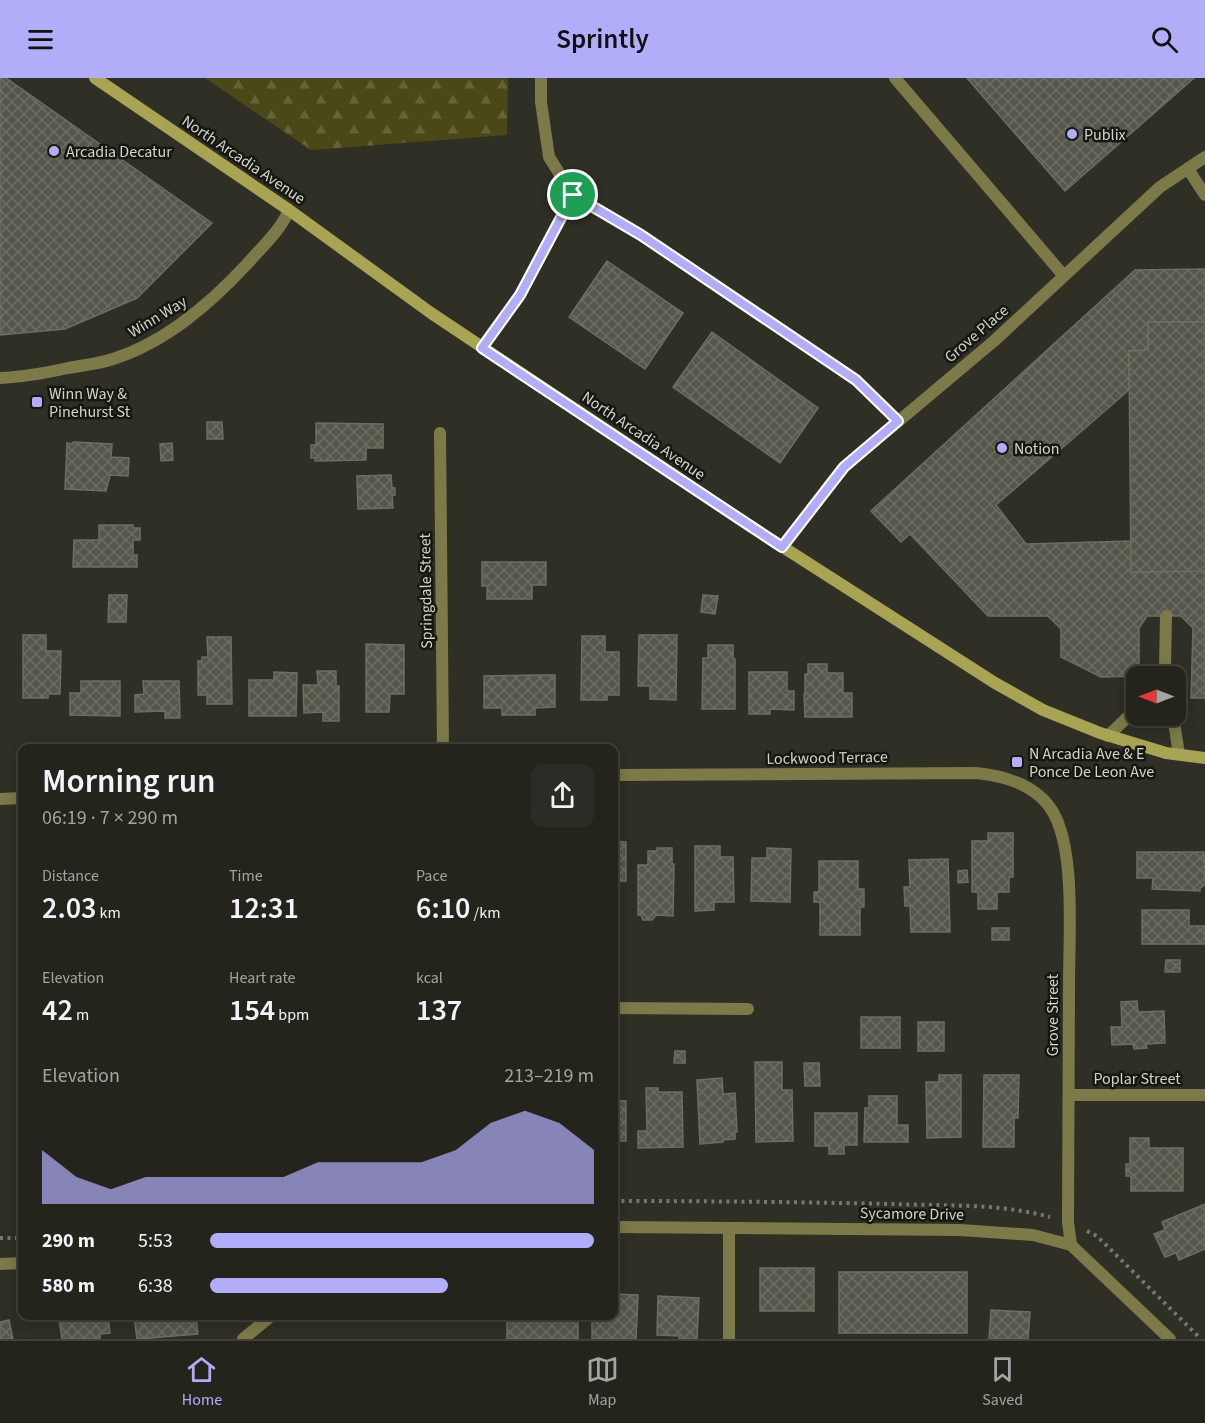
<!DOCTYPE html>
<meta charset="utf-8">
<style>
body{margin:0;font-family:"Source Sans 3",sans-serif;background:#2c2b25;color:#f1f3f6;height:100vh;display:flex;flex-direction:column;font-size:22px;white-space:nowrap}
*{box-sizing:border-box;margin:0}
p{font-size:20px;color:#a3a4a3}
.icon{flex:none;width:33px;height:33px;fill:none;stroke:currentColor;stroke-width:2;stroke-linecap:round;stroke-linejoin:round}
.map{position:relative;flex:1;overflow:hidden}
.sheet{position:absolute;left:18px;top:666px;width:600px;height:576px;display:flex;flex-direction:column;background:#24231c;border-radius:12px;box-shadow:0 3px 15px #0003,0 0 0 2px #41403b}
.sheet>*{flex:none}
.needle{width:39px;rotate:270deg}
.controls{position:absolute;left:1126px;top:588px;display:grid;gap:12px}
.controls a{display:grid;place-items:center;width:60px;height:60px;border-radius:12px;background:#24231c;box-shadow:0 3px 15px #0003,0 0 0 2px #41403b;font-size:30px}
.pin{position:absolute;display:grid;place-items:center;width:51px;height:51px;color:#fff;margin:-26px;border:3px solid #fff;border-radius:50%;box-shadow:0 2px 6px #0007}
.round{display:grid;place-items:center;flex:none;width:63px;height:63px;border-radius:12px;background:#2c2b25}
.headline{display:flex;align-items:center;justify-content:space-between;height:102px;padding:0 24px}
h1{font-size:33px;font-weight:600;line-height:45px}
.metrics{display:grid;grid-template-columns:repeat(3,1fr);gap:9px;height:102px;padding:6px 24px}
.metrics div{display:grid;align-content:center}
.metrics b{font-size:30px;font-weight:600}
.metrics small{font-size:16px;font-weight:400}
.metrics p{font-size:16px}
.chart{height:168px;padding:12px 24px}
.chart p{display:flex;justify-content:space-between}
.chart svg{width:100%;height:108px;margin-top:6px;fill:#b2adf9;opacity:.7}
ul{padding:0 24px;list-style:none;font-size:20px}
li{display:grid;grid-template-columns:96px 72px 1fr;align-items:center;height:45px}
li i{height:15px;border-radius:8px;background:#b2adf9}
header{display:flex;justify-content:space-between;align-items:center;height:78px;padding:0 24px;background:#b2adf9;color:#111;font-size:27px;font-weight:600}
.menu{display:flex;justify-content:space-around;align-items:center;height:84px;border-top:2px solid #41403b;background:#24231c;font-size:16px;color:#a3a4a3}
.menu a{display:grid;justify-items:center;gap:3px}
.menu .on{color:#b2adf9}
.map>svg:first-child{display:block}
.forest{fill:url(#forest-firs)}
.building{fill:url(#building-cross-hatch);stroke:#6d6d61;stroke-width:1.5}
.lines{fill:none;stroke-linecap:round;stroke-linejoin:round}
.path{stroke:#78786f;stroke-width:4;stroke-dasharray:3 4.5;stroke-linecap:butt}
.service{stroke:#7c7a49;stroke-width:12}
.minor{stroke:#7c7a49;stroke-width:12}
.tertiary{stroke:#7c7a49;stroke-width:12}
.secondary{stroke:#a8a453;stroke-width:12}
.route-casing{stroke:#fff;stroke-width:12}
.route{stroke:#b2adf9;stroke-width:8}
.poi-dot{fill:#b2adf9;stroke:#171712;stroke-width:2}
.labels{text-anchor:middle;stroke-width:5;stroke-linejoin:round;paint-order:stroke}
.poi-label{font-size:16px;fill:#d4d4ce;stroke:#171712;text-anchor:start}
.street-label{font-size:16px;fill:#d4d4ce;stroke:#171712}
</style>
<header><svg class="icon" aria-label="menu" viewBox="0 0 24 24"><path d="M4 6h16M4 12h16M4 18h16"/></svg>Sprintly<svg class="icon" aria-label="search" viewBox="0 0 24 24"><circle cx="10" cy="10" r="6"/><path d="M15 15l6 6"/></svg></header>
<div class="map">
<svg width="1205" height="1261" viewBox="0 0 1205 1261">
<defs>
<pattern id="forest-firs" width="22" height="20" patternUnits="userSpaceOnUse" patternTransform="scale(1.5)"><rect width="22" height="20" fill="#4b4817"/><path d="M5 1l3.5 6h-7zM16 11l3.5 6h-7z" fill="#646238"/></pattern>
<pattern id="building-cross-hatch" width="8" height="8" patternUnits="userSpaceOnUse" patternTransform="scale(1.5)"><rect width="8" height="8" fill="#57564b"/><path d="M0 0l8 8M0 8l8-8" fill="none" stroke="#6e6d64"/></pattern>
</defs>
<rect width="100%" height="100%" fill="#302f25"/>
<!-- forest -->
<path class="forest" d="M205,0H508L507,57L311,72Z"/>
<!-- building -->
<g class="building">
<path d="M0,0H6L212,145L137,220L65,251L0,257Z"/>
<path d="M967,0H1194L1065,113Z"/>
<path d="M607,183L683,235L645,291L569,239Z"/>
<path d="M1205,191V244H1148V272L1129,273V312L996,427L1026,466L1131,463V494L1205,493V620H1191L1193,550L1181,538H1147L1139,550V598L1101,599L1061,579V551L1048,538H988L910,456L901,464L871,433L1135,192Z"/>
<path d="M1148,244H1205V493L1131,494L1129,273L1148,272Z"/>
<path d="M712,254L818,330L780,385L673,309Z"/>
<path d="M207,344H222L223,361H207Z"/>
<path d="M316,345L383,346V370H366V382L315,383V380H311V367H316Z"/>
<path d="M73,364L112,366L111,379L129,380L128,398L110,397L106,413L65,411L67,365L73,366Z"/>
<path d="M172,365L173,382L161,383L160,366Z"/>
<path d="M391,397L392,410H395V417H392L393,430L358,431L357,398Z"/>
<path d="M99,447H133V450H140V462H133V477H137V489H73L74,462H99Z"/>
<path d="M482,484H546V507H532V521H487V508H482Z"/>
<path d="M109,517H127L126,544H108Z"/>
<path d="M703,517L718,518L715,536L701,534Z"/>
<path d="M23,557H46V573H61L60,616H48V620H23Z"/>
<path d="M639,557H677L676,622L650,621V608H638Z"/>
<path d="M582,558H605V574H619V617H607V622H581Z"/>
<path d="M207,559H231L232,626H207V617H198V583H202V579H208Z"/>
<path d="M366,566L404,567V616H390L389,634H366Z"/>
<path d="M708,567H733V581H735V631H702L703,580H708Z"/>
<path d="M808,586H827V595H843V615H852V639H805L804,616H805V596H808Z"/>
<path d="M317,593H336V608H339V643H323V634L304,635L303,607H318Z"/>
<path d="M274,594L297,595L296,638H249V602H274Z"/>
<path d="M749,594H787V613H794V632L770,631V636H749Z"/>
<path d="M537,597H555V629L535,630V637H502V630H484V598Z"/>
<path d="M81,603H120V638L70,637V615H81Z"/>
<path d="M143,603H179L180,640H165V633L135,634V617L144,616Z"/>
<path d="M988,755H1013V799H1009V814H997V831H978V814H972V763H988Z"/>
<path d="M614,763L626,764V803H617V822H614Z"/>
<path d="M695,768H720V779H733L734,824H714V832L695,833Z"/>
<path d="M657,770H672V786H674L673,838L656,837L652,842H643L641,837H638V787H648V773H657Z"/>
<path d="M767,770L791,771L790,824L751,823L752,780H767Z"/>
<path d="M1137,774H1204L1205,807L1200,810V813L1152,811L1153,800H1137Z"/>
<path d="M948,781L950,854H911L910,828H905L904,809H910L909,782Z"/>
<path d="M819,783H858V811H864V829H860V857H820V824H814V814H819Z"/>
<path d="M967,792L968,804L958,805V793Z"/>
<path d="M1142,832H1189V848H1205V866H1142Z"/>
<rect x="992" y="850" width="17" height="12"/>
<path d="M1166,882H1180V894H1165Z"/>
<path d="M1137,923L1138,934L1164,933L1165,965L1146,966L1147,970L1134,971L1133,966L1112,967L1111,949H1122L1121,924Z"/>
<rect x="861" y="939" width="39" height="31"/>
<rect x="918" y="944" width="26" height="29"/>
<path d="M17,951H22V985L17,986Z"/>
<path d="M675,973H685V985H674Z"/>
<path d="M755,984H782V1012H792L793,1063L756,1064Z"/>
<path d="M804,985H819L820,1008H805Z"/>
<path d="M939,997H961V1059L927,1060L926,1004H939Z"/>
<path d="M984,997H1019L1018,1040H1014V1069H983Z"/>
<path d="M722,1000L723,1016L735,1015L737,1054H735V1061L723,1062V1064L700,1066L697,1002Z"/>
<path d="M646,1010H658V1014H682L683,1069L638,1070V1053H647Z"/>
<path d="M869,1018H897V1047H908V1064H864L865,1030H869Z"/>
<rect x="614" y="1023" width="12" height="40"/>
<path d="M815,1035H857V1067H844V1076H829V1068H815Z"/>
<path d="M1130,1060H1149V1070H1183V1113H1131V1098H1126V1086H1130Z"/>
<path d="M1205,1126V1171L1179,1182L1176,1175L1165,1179L1154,1156L1165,1152L1162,1144Z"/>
<rect x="760" y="1190" width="54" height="43"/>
<rect x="839" y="1194" width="128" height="61"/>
<path d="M614,1216L638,1217L636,1261H592V1238H614Z"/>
<path d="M658,1218L699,1220L697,1261H679L680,1258L657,1257Z"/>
<path d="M991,1232L1030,1234L1028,1261H989Z"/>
<path d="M93,1238H108L110,1255L100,1256V1261H62L59,1241Z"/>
<path d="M134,1238H196L198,1256L137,1261Z"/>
<rect x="507" y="1238" width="71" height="23"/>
<path d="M9,1242L13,1261H0V1244Z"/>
</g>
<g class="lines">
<!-- path -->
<g class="path">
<path d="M614,1123C706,1123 799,1124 891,1126C943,1128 999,1125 1050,1139"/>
<path d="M1087,1153L1097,1158L1201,1261"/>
<path d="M0,1160H22"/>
</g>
<!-- service -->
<g class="service">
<path d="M895,0L1064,198"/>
<path d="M1188,91L1205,117"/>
<path d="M573,117L641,157L856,302L898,343"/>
<path d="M482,269L520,217L573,117L549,79L541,24V0"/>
<path d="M1165,590L1166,538"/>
<path d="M1161,598L1165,590L1166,598"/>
<path d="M1173,638L1179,676"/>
<path d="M1108,658L1137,630"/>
<path d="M614,930L748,931"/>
<path d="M729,1150V1261"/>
</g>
<!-- minor -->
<g class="minor">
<path d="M440,355L443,670"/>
<path d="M782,469L844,389L994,263L1160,109L1205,79"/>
<path d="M614,697L976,695C1007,698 1042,709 1056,740C1075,781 1069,860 1069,907C1069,986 1069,1065 1068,1144L1071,1167"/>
<path d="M0,721L22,720"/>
<path d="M1069,1017H1205"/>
<path d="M243,1261L271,1238"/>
</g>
<!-- tertiary -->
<g class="tertiary">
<path d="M0,300C24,299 45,295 68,290C83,287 99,286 113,281C166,264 210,226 247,186C261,170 281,152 289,132"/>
<path d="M614,1149L960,1152L1033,1157L1071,1167L1170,1261"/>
<path d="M0,1186L22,1185"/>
</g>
<!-- secondary -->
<path class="secondary" d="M95,0L289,132L431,235L747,446L995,605L1043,632L1100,655L1166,675L1205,680"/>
</g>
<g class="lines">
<!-- route casing -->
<g class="route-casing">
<path id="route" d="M573,117L641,157L856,302L898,343L844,389L782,469L482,270L520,217Z"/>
</g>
<!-- route -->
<use href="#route" class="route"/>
</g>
<!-- markers -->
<g class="poi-dot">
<circle cx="1072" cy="56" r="6"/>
<circle cx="54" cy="73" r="6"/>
<rect x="31" y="318" width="12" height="12" rx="3"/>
<circle cx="1002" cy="370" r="6"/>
<rect x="1011" y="678" width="12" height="12" rx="3"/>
</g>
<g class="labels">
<!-- poi labels -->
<g class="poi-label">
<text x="1084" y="62">Publix</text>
<text x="66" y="79">Arcadia Decatur</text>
<text x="49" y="321">Winn Way &amp;<tspan x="49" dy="18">Pinehurst St</tspan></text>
<text x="1014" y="376">Notion</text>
<text x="1029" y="681">N Arcadia Ave &amp; E<tspan x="1029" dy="18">Ponce De Leon Ave</tspan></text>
</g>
<!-- street labels -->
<g class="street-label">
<text transform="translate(244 81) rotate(34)" y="6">North Arcadia Avenue</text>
<text transform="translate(157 238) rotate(-31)" y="6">Winn Way</text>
<text transform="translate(976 255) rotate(-41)" y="6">Grove Place</text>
<text transform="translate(644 357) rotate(34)" y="6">North Arcadia Avenue</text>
<text transform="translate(425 513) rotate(-91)" y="6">Springdale Street</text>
<text transform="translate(827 679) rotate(-1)" y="6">Lockwood Terrace</text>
<text transform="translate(1052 937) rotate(-90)" y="6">Grove Street</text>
<text x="1137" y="1006">Poplar Street</text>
<text transform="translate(912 1135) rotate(1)" y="6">Sycamore Drive</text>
</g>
</g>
</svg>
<div class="controls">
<a><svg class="needle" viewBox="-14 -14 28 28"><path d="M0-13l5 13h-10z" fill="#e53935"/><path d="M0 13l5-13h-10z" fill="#a3a4a3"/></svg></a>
</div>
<div class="pin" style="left:573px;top:117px;background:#1e9e55"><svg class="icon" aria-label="arrive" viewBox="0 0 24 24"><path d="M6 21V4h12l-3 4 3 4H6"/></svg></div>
<section class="sheet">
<div class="headline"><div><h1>Morning run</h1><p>06:19 · 7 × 290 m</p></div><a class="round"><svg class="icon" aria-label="share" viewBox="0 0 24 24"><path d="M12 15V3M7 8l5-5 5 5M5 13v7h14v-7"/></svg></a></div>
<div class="metrics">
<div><p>Distance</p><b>2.03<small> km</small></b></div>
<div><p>Time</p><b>12:31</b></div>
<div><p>Pace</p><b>6:10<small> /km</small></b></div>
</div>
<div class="metrics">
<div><p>Elevation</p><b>42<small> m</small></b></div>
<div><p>Heart rate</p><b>154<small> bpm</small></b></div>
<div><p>kcal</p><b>137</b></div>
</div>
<div class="chart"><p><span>Elevation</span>213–219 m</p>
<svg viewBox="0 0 160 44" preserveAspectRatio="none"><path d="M0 44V22L10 33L20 38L30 33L40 33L50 33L60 33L70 33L80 27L90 27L100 27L110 27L120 22L130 11L140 6L150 11L160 22V44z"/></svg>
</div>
<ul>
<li><b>290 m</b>5:53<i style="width:100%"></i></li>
<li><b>580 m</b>6:38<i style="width:62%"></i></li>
</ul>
</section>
</div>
<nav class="menu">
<a class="on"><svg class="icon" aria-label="home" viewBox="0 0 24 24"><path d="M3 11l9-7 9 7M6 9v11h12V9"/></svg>Home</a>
<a><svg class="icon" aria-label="map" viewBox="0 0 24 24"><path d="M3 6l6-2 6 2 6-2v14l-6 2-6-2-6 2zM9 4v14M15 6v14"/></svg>Map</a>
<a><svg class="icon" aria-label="saved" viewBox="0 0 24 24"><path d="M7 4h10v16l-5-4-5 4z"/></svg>Saved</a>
</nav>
